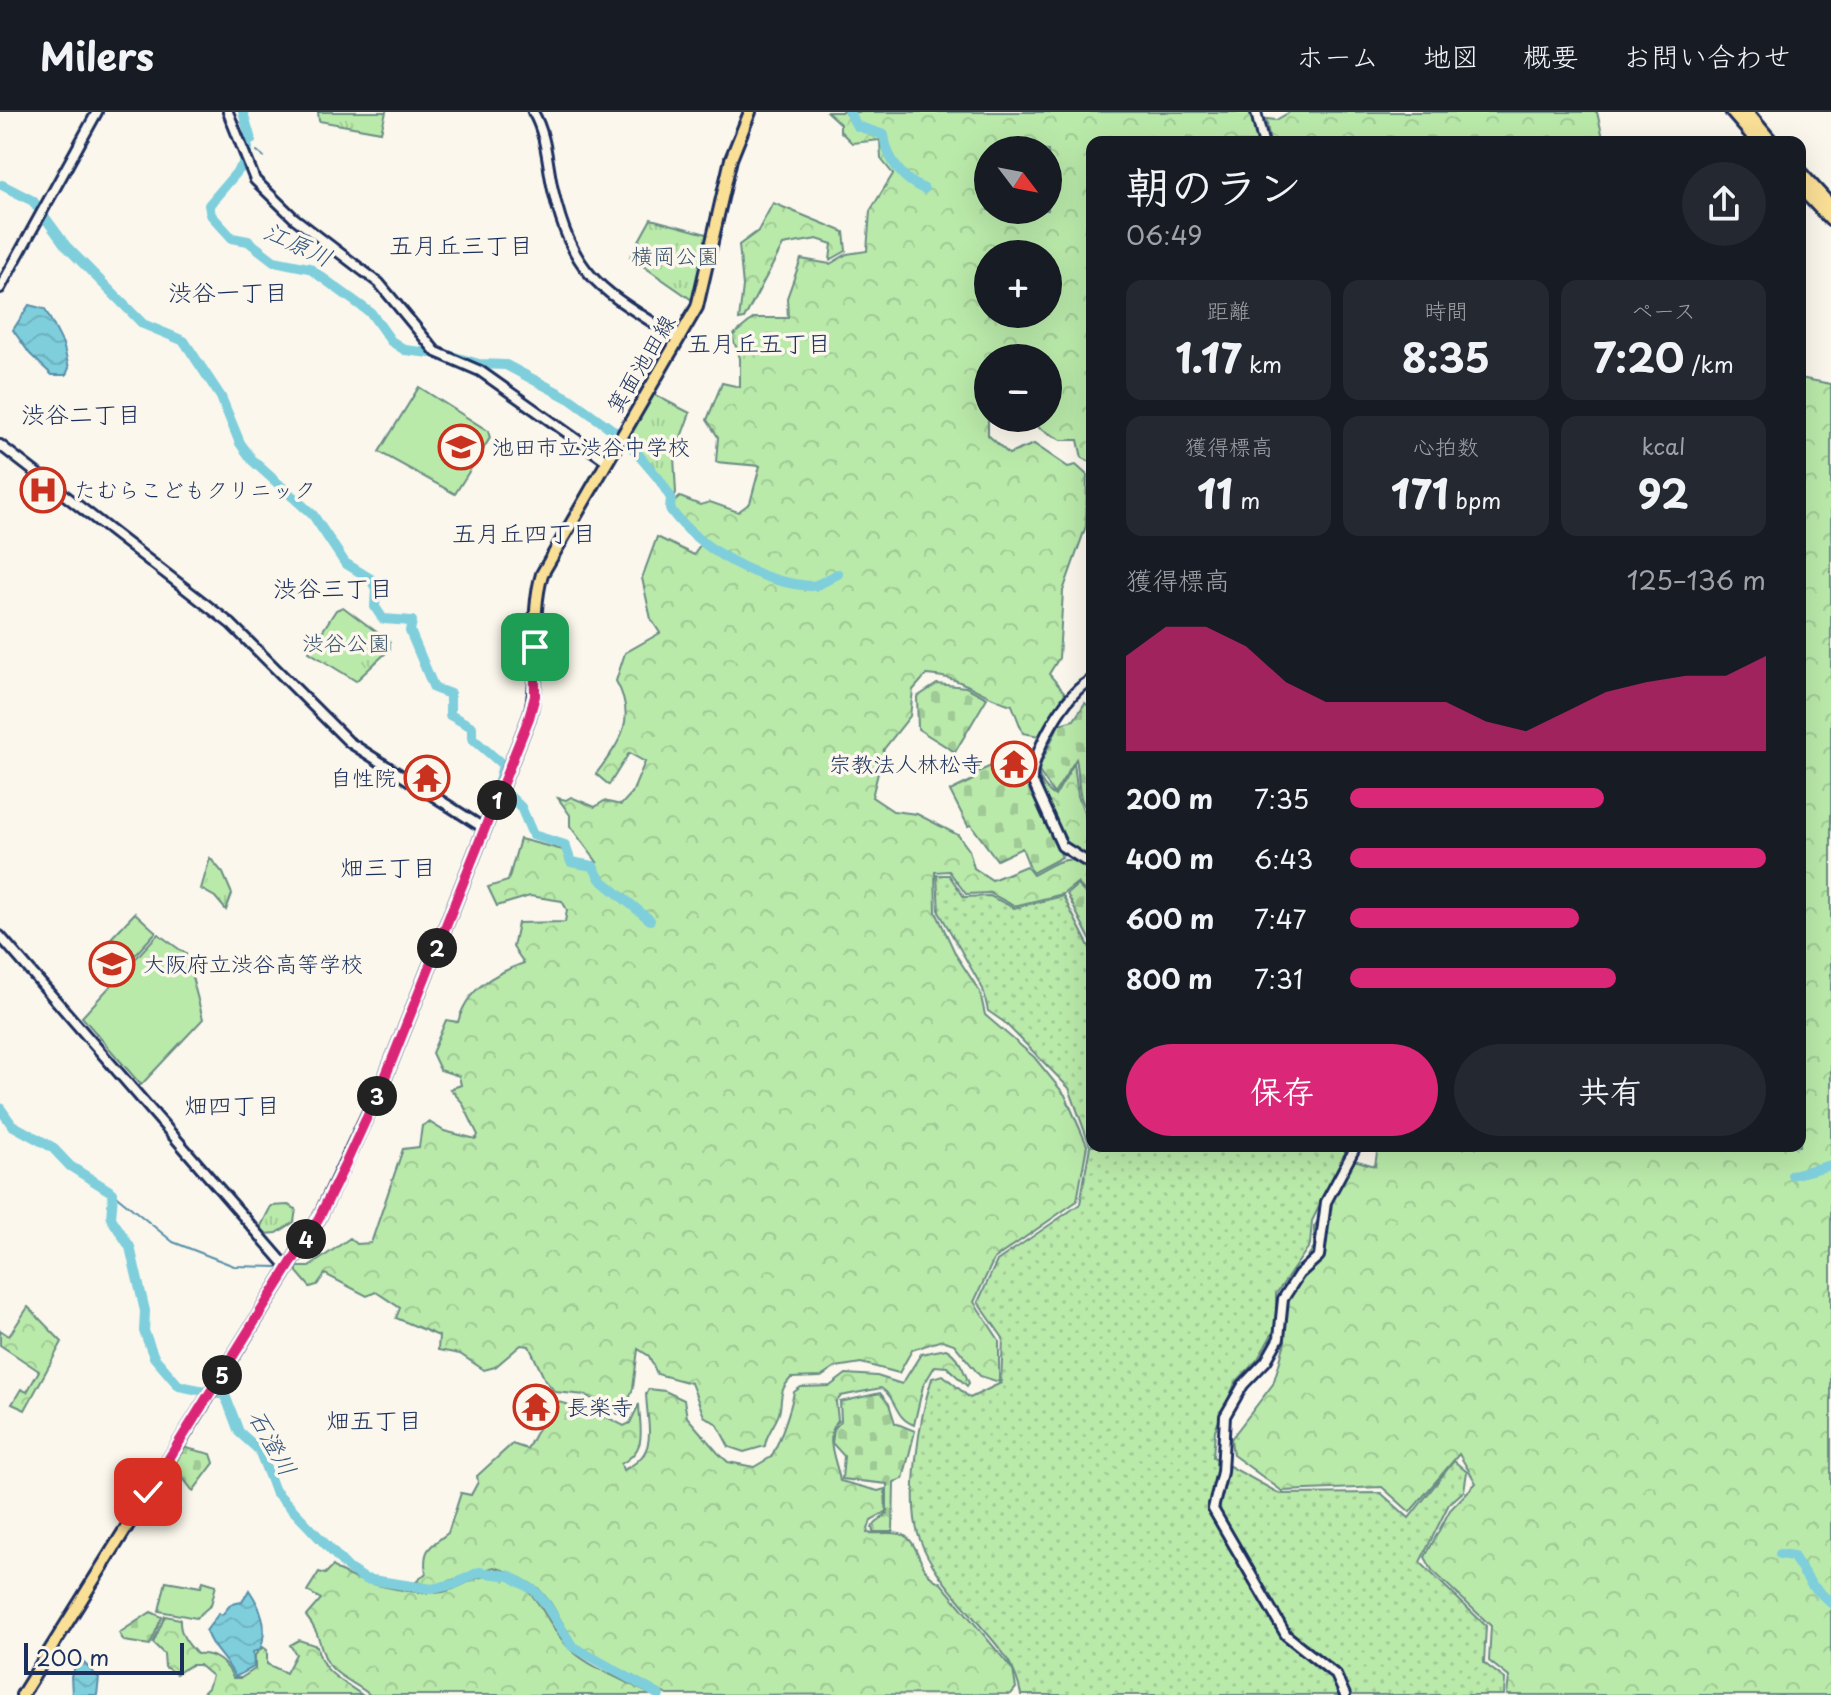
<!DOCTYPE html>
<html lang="ja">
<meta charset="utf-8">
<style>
body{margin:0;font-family:"Playpen Sans","Klee One",sans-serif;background:#242831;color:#f1f3f6;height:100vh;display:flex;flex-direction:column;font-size:30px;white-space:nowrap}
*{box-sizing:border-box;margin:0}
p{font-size:26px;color:#9ea1a6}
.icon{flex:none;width:44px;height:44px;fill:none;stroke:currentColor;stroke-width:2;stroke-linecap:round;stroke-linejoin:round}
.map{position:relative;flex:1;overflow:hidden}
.drawer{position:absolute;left:1086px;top:24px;width:720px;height:1016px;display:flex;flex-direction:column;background:#171b24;border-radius:16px;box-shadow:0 8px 32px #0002}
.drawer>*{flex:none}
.needle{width:52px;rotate:122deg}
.fabs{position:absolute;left:974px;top:24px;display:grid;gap:16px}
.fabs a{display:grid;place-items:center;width:88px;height:88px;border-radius:50%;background:#171b24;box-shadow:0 8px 32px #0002;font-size:40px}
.scale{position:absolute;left:24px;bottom:20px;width:160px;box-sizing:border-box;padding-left:8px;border:4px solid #1b2f5e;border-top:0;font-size:22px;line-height:28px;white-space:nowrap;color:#1b2f5e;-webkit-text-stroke:6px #fbf7ec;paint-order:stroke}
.pin{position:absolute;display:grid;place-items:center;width:68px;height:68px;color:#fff;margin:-34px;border-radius:16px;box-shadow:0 4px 12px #0006}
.km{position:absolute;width:40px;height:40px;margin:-20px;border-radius:50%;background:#222;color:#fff;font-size:22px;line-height:40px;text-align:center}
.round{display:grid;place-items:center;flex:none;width:84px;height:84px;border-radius:42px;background:#242831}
.head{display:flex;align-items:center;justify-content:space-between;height:136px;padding:0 40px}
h1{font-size:44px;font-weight:700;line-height:60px}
.metrics{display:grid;grid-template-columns:repeat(3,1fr);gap:12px;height:136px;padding:8px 40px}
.metrics div{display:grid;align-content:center;border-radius:16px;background:#242831;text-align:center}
.metrics b{font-size:40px;font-weight:700}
.metrics small{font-size:22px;font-weight:400}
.metrics p{font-size:22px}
.chart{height:224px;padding:16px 40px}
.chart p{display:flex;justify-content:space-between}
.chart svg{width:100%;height:144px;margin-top:8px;fill:#db2777;opacity:.7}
.button{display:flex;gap:16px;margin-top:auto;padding:16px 40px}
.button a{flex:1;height:92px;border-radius:48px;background:#db2777;color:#fff;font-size:32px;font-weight:700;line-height:92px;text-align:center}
.button a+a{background:#242831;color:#f1f3f6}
ul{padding:0 40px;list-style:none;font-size:26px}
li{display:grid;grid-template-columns:128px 96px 1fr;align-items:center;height:60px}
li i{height:20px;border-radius:10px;background:#db2777}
header{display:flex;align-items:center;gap:48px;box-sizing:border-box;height:112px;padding:0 40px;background:#171b24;border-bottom:2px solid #363941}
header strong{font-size:38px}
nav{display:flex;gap:44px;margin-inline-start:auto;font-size:28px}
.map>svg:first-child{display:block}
.grass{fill:url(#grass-dots);stroke:#6a8c84;stroke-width:2}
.forest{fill:url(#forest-crowns);stroke:#6a8c84;stroke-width:2;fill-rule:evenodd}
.cemetery{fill:url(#cemetery-stones);stroke:#6a8c84;stroke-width:2}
.park{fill:url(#park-tufts);stroke:#6a8c84;stroke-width:2}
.pitch{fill:#baeaaa;stroke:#6a8c84;stroke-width:2}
.water{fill:url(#water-waves);stroke:#578eaa;stroke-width:2}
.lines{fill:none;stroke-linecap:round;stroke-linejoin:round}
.stream{stroke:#578eaa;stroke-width:2}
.river{stroke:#7fcedc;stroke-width:10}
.tertiary-casing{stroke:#1b2f5e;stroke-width:14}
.primary-casing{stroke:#1b2f5e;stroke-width:16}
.trunk-casing{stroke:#1b2f5e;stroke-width:17}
.motorway-casing{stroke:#1b2f5e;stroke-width:18}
.tertiary{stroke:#fbf7ec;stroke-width:8}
.primary{stroke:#fadf96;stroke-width:10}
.trunk{stroke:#fadf96;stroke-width:11}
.motorway{stroke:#fadf96;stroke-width:12}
.route-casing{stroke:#fff;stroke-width:16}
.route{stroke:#db2777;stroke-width:10}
.labels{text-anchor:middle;stroke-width:7;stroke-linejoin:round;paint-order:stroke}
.park-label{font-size:22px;fill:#3b546d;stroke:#fbf7ec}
.street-label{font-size:22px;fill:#1b2f5e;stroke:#fbf7ec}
.poi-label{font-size:22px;fill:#1b2f5e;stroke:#fbf7ec;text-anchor:start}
.water-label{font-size:24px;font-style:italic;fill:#34577e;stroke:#fbf7ec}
.neighbourhood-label{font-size:24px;fill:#1b2f5e;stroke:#fbf7ec}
</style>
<header>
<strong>Milers</strong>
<nav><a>ホーム</a><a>地図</a><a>概要</a><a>お問い合わせ</a></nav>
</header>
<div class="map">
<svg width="1831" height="1583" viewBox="0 0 1831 1583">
<defs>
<pattern id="grass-dots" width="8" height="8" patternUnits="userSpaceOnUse" patternTransform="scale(2)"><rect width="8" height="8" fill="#baeaaa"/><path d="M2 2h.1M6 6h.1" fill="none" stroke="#9fc995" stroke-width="1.8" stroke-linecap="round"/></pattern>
<pattern id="forest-crowns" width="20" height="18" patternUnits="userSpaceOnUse" patternTransform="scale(2)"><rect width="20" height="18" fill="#baeaaa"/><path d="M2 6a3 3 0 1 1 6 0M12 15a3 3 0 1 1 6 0" fill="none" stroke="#9fc995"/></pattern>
<pattern id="cemetery-stones" width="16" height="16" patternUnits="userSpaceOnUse" patternTransform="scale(2)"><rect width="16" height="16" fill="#baeaaa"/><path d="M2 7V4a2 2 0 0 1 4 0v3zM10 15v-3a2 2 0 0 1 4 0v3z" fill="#9fc995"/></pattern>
<pattern id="park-tufts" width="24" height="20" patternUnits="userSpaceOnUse" patternTransform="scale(2)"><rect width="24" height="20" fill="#baeaaa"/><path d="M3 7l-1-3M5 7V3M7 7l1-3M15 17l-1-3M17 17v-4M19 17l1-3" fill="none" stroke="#9fc995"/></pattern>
<pattern id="water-waves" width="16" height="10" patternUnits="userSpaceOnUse" patternTransform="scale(2)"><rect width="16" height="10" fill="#7fcedc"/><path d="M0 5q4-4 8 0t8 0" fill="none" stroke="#6db1bf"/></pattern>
</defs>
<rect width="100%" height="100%" fill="#fbf7ec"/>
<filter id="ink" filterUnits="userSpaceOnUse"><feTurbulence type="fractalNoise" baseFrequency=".0125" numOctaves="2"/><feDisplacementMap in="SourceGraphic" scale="16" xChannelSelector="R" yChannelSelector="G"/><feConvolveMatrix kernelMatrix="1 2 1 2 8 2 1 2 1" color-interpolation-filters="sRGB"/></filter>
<g filter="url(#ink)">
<!-- grass -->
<path class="grass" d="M937,763H949L964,785L990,784L1014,796L1063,784L1092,840V1034H1348L1312,1109L1310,1133L1276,1182V1215L1258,1247L1235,1271L1215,1318L1213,1345L1280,1382L1381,1381L1409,1406L1454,1349L1467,1360L1464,1379L1449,1392L1420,1450L1486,1514L1484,1551L1505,1567L1504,1583H1021C1015,1548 996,1533 974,1506C953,1481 930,1456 919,1425C906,1387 920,1304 932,1266L943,1263L970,1286L1001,1271L1003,1226L978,1190L997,1149L1080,1092L1090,1034L1069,976L1004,910L988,899L983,877L939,800Z"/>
<!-- forest -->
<g class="forest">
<path d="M827,0H1250L1259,30H1092V351L1082,346L1078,328H1061L1039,316L1036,306H1048V246H988V323L1009,342L1034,332L1068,355L1076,353L1087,363L1086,414L1063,479L1059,546L1049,562L1065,581L1039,624L1023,621L1012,593C977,583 966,565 926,563L913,578L910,604L884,637L872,685L893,699L917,702L958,723L969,738L974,756L992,768L1026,754L1033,763C1060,749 1065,740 1092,758V786L1077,771L1063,782L1014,794L990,781L966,782L949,759L935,760L936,800L956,843L980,880L985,903L1034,945L1065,983L1087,1033L1077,1089L994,1147L974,1190L999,1228V1270L980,1264L954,1232L942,1228L912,1238L899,1261L861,1251L836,1255L821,1265L791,1266C780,1278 782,1282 780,1297C779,1309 766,1320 765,1334L744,1340L729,1335L717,1312L704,1304L691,1271L657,1262L649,1244L638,1237L633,1276L624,1302H618L585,1283L555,1280L545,1268L529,1234L521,1233L495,1255L484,1258L460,1242L438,1238L439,1224L396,1206L400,1196L376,1180L367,1184L325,1162L317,1173L310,1175L297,1160V1155H309L350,1126L357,1132L371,1131L403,1037L419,1035L422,1014L429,1010L444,1019L476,1027L478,1023L462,990L450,977L461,973L459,964L440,958L432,941L446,908L458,910C467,877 493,862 524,851L513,835L518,811L565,810L567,798L562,789L530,784L497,794L488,775L508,769L520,727L563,738L577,751L597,750L570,714V703L558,686L566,688L571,685L595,695L604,689L621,693L632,681L645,650L629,641L609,673L596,662C619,631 638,608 616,569L625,541L660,521L651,507L642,466L657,425L694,443L701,431L668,395L680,385L700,393L710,390L738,400L750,391L760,354L716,350L718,325L707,308L722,271L740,275V246L732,224L754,206H788L787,186L801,147L830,152L847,142L867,139L870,99L893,62L881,47L880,28L852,31L840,19V12ZM988,38H1048V98H988ZM988,142H1048V202H988Z"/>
<path d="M1290,0H1597L1604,30H1270L1266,7L1276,8Z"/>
<path d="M773,91L844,120L846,139L830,148L832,132L817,127L783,133L744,207L739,208L743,174L739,133L758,119Z"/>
<path d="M1800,266L1831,272V1583H1507L1509,1565L1489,1549L1491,1514L1432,1458L1425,1445L1450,1398L1476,1371L1459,1342L1410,1400L1382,1375L1282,1379L1233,1343L1231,1327L1273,1272L1280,1249L1285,1229L1278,1191L1314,1135V1115L1354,1048L1375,1054L1378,1034H1800Z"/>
<path d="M1039,650C1036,664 1043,676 1055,684L1074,651L1078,684L1092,722V748C1084,743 1071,739 1065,732C1054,720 1031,663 1039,650Z"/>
<path d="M28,1195L62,1230L25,1298L12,1292L21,1277L27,1280L39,1259L0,1233V1218L9,1224Z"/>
<path d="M946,1237C958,1243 964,1259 969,1271L967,1274L947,1255L935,1254L923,1274L914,1313C894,1306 897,1286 881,1276L841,1284L836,1290L838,1308C823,1326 837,1349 840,1369L878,1379L885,1377L886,1400L871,1408L867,1421C877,1422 890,1420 900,1422C921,1427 917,1463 940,1470L1013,1558L1016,1576L1011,1582L667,1583L575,1532L550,1490L538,1476L512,1461L494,1455L433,1474L416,1470L426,1461C422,1436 431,1434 448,1421L461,1381L471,1383L478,1370L477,1364L512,1332L527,1337L546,1302L549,1288L567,1292L569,1298L583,1293L624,1314L630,1311L639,1292C640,1319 648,1337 621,1352L623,1358C660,1342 647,1315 646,1281L649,1277L665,1279L684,1288L687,1305L718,1341L728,1350L754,1355L771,1345C779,1331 791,1297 794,1280L801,1275L830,1274L846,1262L877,1264L902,1272L921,1242Z"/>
<path d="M333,1454C350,1471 418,1484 443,1480C461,1477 476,1461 495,1464C542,1470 543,1513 571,1538C594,1558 625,1568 651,1583H370C358,1572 337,1565 328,1551C318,1535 323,1525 306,1504L321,1487L307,1479L319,1460L325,1462Z"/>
<path d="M165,1504L180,1507C179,1522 187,1531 197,1542C214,1540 228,1552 233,1566H241L255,1557V1543L263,1535L267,1538V1552L286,1561L296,1542L290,1533L299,1528L317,1534C321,1561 342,1568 362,1583H201L208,1576L212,1564L199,1553H191L176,1562L165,1555L164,1542L153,1531Z"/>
</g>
<!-- cemetery -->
<g class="cemetery">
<path d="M937,572L966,575L987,586L955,640L918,617L917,585Z"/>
<path d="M1085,591L1092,597V702C1074,688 1081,667 1076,647L1054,682L1038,658L1059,612L1074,608Z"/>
<path d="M1000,650L1004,657L1021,658L1062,745L1032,761L1022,736L997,748L971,713L968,714L950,679L973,668L971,663Z"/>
<path d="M1077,773L1092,788V831L1067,782Z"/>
<path d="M880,1281L889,1292L895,1311L915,1319L903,1367L894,1370L893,1420H873L872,1415L887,1401V1372L842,1367L844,1344L832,1331L834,1317L841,1309L840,1290Z"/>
<path d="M182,1335L211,1342L214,1351L193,1379L172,1352Z"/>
<path d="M151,1500L162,1505L150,1533L124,1529L119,1521Z"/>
</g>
<!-- park -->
<g class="park">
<path d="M318,0H386L381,20L319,9Z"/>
<path d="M651,107L710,123L695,190L630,145Z"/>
<path d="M653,282L690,301L674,344L676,381L670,392C672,378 638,338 626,327Z"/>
<path d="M343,495L390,530V537L356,569L309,540L336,498Z"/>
<path d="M210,746L223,761L232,782L226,798L215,785L201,777Z"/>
<path d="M288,1093L296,1097L294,1110L277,1121L265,1122L260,1116L271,1094Z"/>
</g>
<!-- pitch -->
<g class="pitch">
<path d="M419,275L488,319L490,326L455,382L379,340Z"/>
<path d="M135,801L156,820L125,854L109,839L102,846L97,841Z"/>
<path d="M158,822L186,842L203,907L141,973L82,905Z"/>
<path d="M166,1469L201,1475L203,1469L216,1473L211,1493L196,1506L159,1499Z"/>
</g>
<!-- water -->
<g class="water">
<path d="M29,193L45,197L63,232L69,256L66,263H52L30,242L13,218Z"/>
<path d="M249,1478C261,1496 269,1514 260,1538L253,1540L254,1555L235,1565C227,1547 211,1537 206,1519L219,1501L222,1503L231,1492L242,1490Z"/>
<path d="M79,1546L99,1566L97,1583H72L71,1564Z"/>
</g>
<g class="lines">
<!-- stream -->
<g class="stream">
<path d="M251,26L252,27"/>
<path d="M257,39L264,45"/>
<path d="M113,1081L173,1130L234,1154L279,1155"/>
</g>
<!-- river -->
<g class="river">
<path d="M243,0L251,28"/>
<path d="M849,0L857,14L884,23C887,47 902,68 924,77"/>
<path d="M248,36L242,54L209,93L211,103L232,126L248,129L274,149L309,156L371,201L391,229L405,238L430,241"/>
<path d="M2,73L33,89L66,134L143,212L184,229L221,285L240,331L253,349L313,403L345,451L371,467L376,477L375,495L383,507L412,509L410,519L434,576L450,582V603L472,615V626L503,653L498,673L521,695L533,723L565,733L571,750L593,754L600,767L650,808"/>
<path d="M444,242L479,252L506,253L570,287L617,321"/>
<path d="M625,327L659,367L671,386L670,397C699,437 759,470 809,474C818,475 829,466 838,462"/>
<path d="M0,996L12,1013L52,1035L70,1054L113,1081L111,1106L130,1135L145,1199L144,1219L154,1245L179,1274L225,1283L239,1320L259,1338L275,1379L348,1456L365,1467L432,1477L455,1472L479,1460L510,1464L535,1479L546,1492L572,1534L659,1583"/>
<path d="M1792,1063L1831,1053"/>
<path d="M1780,1442L1793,1444L1811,1472L1831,1491"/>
</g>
<!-- tertiary casing -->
<g class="tertiary-casing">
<g id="tertiary">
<path d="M228,0L255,68L294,106L379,171L436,240L480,259L607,349"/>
<path d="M533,0C547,24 547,52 553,78C574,169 604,179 679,227"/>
<path d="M1256,0L1263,30"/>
<path d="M0,176L97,0"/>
<path d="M0,333L231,512L349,630L485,717"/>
<path d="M1092,568C1067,577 1031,642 1032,668L1062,734L1092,753"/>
<path d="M0,824L288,1156"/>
<path d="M1345,1583L1336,1563L1286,1523L1213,1397L1222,1360L1225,1304L1243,1273L1266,1249L1279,1226L1283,1187L1299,1162L1319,1144L1326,1090L1356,1034"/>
</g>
</g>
<!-- primary casing -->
<g class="primary-casing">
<path id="primary" d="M22,1583L318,1108L384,968L529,606C543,559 528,509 542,462L697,195L731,47L750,0"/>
</g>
<!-- trunk casing -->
<g class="trunk-casing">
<g id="trunk">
<path d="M1732,0L1758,30"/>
<path d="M1800,75L1831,108"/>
</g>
</g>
<!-- motorway casing -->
<g class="motorway-casing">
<g id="motorway">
<path d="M1746,0L1771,30"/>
<path d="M1800,61L1831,95"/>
</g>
</g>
<!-- tertiary -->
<use href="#tertiary" class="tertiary"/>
<!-- primary -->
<use href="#primary" class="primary"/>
<!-- trunk -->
<use href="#trunk" class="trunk"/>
<!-- motorway -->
<use href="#motorway" class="motorway"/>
</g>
</g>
<g class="lines" filter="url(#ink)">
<!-- route casing -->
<g class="route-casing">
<path id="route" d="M148,1380L318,1108L344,1055L384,968L529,606L535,584V535"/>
</g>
<!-- route -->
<use href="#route" class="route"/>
</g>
<!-- icons -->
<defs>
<g id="school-ring" transform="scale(2.3)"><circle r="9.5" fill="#fbf7ec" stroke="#c8321e" stroke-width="1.5"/><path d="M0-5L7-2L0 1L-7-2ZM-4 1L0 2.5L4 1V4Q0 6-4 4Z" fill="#c8321e"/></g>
<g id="hospital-ring" transform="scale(2.3)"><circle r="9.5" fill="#fbf7ec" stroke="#c8321e" stroke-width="1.5"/><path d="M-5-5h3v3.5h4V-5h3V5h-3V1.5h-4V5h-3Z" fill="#c8321e"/></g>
<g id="temple-ring" transform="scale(2.3)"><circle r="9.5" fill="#fbf7ec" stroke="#c8321e" stroke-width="1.5"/><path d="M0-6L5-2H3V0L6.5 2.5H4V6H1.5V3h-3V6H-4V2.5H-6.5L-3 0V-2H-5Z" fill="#c8321e"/></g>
</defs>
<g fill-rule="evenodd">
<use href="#school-ring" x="461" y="335"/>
<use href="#hospital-ring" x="43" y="378"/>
<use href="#temple-ring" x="1014" y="652"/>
<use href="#temple-ring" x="427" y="666"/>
<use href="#school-ring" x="112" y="852"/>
<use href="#temple-ring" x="536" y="1295"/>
</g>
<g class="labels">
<!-- park labels -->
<g class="park-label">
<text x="675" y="152">横岡公園</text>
<text x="346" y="539">渋谷公園</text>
</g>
<!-- street labels -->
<g class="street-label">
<text transform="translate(641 252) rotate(-59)" y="8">箕面池田線</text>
</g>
<!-- poi labels -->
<g class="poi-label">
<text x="492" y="343">池田市立渋谷中学校</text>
<text x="74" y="386">たむらこどもクリニック</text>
<text x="983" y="660" text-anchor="end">宗教法人林松寺</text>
<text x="396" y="674" text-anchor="end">自性院</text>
<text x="143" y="860">大阪府立渋谷高等学校</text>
<text x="567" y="1303">長楽寺</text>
</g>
<!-- water labels -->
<g class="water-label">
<text transform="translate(298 133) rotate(25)" y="8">江原川</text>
<text transform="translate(272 1331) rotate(61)" y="8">石澄川</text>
</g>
<!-- neighbourhood labels -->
<g class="neighbourhood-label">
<text x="461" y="142">五月丘三丁目</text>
<text x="228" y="189">渋谷一丁目</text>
<text x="759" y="240">五月丘五丁目</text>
<text x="81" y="311">渋谷二丁目</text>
<text x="524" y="430">五月丘四丁目</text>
<text x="333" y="485">渋谷三丁目</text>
<text x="388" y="764">畑三丁目</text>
<text x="232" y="1002">畑四丁目</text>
<text x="374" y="1317">畑五丁目</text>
</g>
</g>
</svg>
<div class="fabs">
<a><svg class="needle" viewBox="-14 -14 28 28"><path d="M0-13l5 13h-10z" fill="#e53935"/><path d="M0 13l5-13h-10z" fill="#9ea1a6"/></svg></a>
<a>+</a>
<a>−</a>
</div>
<div class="scale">200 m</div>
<div class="pin" style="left:535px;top:535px;background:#1e9e55"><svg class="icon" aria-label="arrive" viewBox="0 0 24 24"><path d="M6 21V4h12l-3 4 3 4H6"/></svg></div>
<div class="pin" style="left:148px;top:1380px;background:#d93025"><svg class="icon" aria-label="check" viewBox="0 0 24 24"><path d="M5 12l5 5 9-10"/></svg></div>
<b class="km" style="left:497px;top:688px">1</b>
<b class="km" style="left:437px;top:836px">2</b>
<b class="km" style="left:377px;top:984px">3</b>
<b class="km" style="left:306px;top:1127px">4</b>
<b class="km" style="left:222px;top:1263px">5</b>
<section class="drawer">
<div class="head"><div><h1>朝のラン</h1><p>06:49</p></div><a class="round"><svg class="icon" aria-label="share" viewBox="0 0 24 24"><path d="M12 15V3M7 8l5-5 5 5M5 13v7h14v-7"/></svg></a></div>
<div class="metrics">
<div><p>距離</p><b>1.17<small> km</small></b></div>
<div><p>時間</p><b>8:35</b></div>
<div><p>ペース</p><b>7:20<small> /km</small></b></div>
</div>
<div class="metrics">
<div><p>獲得標高</p><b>11<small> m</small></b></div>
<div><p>心拍数</p><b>171<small> bpm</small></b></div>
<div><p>kcal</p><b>92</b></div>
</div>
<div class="chart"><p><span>獲得標高</span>125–136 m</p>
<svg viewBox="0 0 160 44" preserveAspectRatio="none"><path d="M0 44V15L10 6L20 6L30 12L40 23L50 29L60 29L70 29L80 29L90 35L100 38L110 32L120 26L130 23L140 21L150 21L160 15V44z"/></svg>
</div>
<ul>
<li><b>200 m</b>7:35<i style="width:61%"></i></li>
<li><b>400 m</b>6:43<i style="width:100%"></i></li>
<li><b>600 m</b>7:47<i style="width:55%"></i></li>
<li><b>800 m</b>7:31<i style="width:64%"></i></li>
</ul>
<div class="button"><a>保存</a><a>共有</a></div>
</section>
</div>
